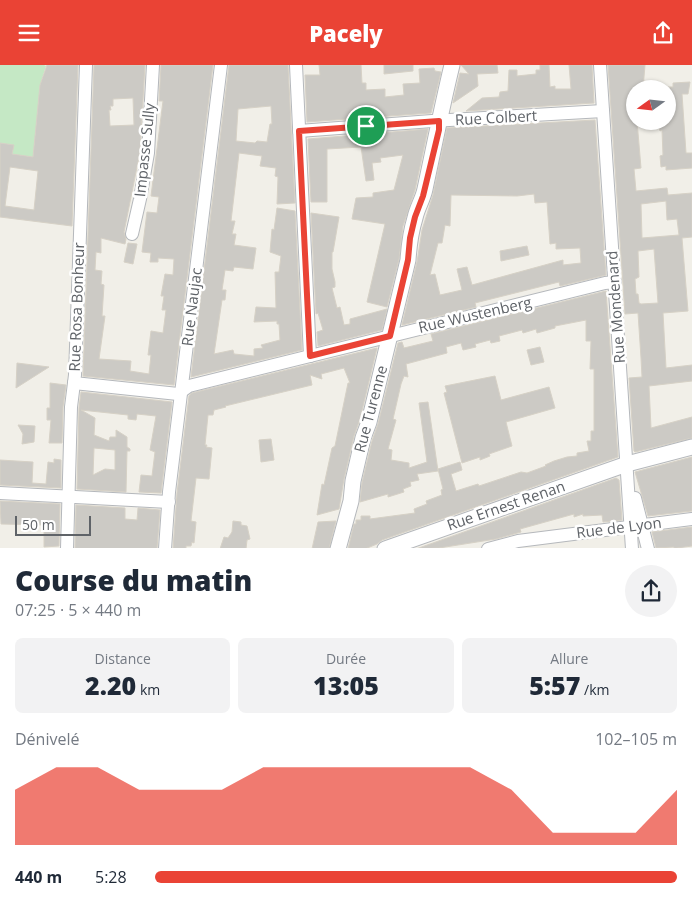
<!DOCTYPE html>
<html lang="fr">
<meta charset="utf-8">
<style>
body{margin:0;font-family:"Open Sans",sans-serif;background:#f2f2f3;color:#1f2937;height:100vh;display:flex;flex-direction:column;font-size:19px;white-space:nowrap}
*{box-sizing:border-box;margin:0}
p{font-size:16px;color:#747a83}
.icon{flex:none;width:28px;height:28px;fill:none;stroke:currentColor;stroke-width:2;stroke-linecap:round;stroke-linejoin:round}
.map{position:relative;height:483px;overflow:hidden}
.side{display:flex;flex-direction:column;background:#fff;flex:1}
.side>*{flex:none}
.needle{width:32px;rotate:255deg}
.fabs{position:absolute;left:626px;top:15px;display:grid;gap:10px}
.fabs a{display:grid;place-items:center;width:50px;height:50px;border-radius:50%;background:#fff;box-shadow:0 1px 4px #0004;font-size:25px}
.scale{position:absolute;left:15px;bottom:12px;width:76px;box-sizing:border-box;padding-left:5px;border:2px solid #5f6368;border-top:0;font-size:14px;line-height:18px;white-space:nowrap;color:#5f6368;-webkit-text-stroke:4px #fff;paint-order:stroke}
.pin{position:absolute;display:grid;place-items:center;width:42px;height:42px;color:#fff;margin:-21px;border:2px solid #fff;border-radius:50%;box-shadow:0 1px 5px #0007}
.round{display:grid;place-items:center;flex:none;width:52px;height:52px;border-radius:26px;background:#f2f2f3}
.head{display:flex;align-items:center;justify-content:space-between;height:85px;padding:0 15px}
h1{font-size:28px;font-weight:800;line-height:38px}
.stats{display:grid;grid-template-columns:repeat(3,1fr);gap:8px;height:85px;padding:5px 15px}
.stats div{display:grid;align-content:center;border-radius:8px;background:#f2f2f3;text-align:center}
.stats b{font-size:25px;font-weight:800}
.stats small{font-size:14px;font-weight:400}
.stats p{font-size:14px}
.chart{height:140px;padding:10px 15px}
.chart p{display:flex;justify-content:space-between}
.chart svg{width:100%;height:90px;margin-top:5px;fill:#ea4335;opacity:.7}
ul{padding:0 15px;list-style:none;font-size:16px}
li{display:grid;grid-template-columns:80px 60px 1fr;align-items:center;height:38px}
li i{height:12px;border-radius:6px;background:#ea4335}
header{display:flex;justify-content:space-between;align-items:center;height:65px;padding:0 15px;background:#ea4335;color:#fff;font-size:22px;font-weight:800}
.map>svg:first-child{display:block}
.green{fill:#c5e8c5}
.building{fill:#cccac5;stroke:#d6d1c6;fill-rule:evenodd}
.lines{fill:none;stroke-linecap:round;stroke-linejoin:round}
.minor-casing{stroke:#b5b8bc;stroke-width:14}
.tertiary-casing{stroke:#b5b8bc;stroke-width:17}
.minor{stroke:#fff;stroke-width:12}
.tertiary{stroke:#fff;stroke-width:15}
.route-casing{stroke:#fff;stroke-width:10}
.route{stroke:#ea4335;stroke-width:6}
.labels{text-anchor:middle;stroke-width:5;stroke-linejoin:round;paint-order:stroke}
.street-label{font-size:15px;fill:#5f6368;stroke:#fff}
</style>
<header><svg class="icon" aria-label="menu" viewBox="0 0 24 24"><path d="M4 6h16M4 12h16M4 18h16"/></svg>Pacely<svg class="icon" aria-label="share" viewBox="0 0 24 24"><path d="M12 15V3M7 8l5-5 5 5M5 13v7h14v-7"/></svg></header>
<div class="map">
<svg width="692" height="484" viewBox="0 0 692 484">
<rect width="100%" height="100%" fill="#f1efe8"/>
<!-- green -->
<path class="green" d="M0,0H44L46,1L40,20L33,92L12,89L13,80L0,78Z"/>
<!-- building -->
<g class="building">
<path d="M47,0H78L72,161L0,152V78L14,80L12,89L33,92L40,20ZM10,102L38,106L34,145L5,141Z"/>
<path d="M94,0H145L140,87L124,167L126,174L125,179L101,173V188L96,187L95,205L102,206L101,219L104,220L102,251H105L99,294L131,296L130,306L149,309L151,290H148L151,266L163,268L166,245H162L164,231H161L165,209L173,210L174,194L158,193V197H150L151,188L142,187L147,147L157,148L159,132L151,131L163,36H159L161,0H213L174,320L83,311ZM133,33L134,60L110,61L109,45H111L110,41H113V34Z"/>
<path d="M229,0H288L295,138L277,139L278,112L275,111L276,103L260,101L262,91L239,88L231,156H235L232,169H236L234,180L256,183L253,204L234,202L233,206L225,205L222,225H226L225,235H222L214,289L233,285L234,289L254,291V284L263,283L261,280L280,275L279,259H277V256L254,257L256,242L276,243L275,207H279L281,191L270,187L272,164L274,165L277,143L295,146L302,285L191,312ZM271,41L272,59H270L267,77L257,76L255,78L236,76L238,44Z"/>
<path d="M319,0H361L362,18H366V25L385,24V32L404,30L403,19L420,18L419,4L434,3L435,6L441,7L431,48L307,57L305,10H320Z"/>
<path d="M384,0H413V6L384,9Z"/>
<path d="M461,0H497L498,8L477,9L478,21L453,38L460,8L469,9Z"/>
<path d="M540,0H549L550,22L555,21V24H571L569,0H592L594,38L466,46L482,33L499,32L500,27L508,26L509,5H517V11L536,9V5H540Z"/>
<path d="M608,0H645L643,24H635V56H637L641,103L634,104L636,126L667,123L668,130L692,128V172L682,173L688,246L663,248L666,303L692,300V316L649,321L651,363L692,352V373L635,387L634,386L629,313L642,312L641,293L638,248L625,249ZM666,136L667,155L677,154L679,170L642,173L641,139ZM654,184L658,238L641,239L639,238L638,229H636L635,214L639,212L638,186Z"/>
<path d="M690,17L688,29H682L686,88H692V103L666,105V101L661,102L660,91L663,90L662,65L660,66L657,56H668V22H673V18Z"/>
<path d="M595,55L606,210L560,221L559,217L475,238L476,242L402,260L417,197L422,165L433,130L447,63ZM534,129L535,138L547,137L550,179L556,178V184L580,183L581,198L563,200V195L472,220L467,202L457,204L462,225L440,230L435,209L430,210L438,178H442L445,160L450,161L451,130L517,131Z"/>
<path d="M428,64L415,125L403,161L399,194L387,242L367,237L385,159L352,154L356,133L373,132V128L394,125L403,90L380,93L381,97L372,98L374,115L366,116L361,82L327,84V137H311L308,74Z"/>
<path d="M311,148L339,152L333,187H332V204L335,217V222L332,223L337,243L340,242L344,260L350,259V254L387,244L382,265L318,281L317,267L323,265L318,248L316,249Z"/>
<path d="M128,178L137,179L133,199L124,197Z"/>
<path d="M527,181L529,190L501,196L500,186Z"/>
<path d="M606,226L618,392L382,475L377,479L365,484H348L354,459H356V455H361V451H370V454L415,448L414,444L427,439L426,436L442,430L441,425L443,424L438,404L460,397L462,405L451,409L456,426L478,419L479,421L521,407L527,408L546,401L545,400L554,396L567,392L577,391V388L589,386L587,376H591V366H594V304H590L591,276H586V255L555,261V263L537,268L536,264L523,268L522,265L499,271L500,276L491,278L490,275L475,279L476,282L463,285L461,278L446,282L447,288L406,299L408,312L404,311L401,319L393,354L396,355L388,384L392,385L391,395L409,398V403L427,397L419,338L428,337L438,406L417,409L419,415L410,417L411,421L403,424L404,427L388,432V429L360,437L362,418L372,376L378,359L398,278L402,277L404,283L433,276L431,269Z"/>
<path d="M540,282L544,297L531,300L527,285Z"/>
<path d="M377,283L360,354L354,371L344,414L339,444L317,450L322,419L324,420L332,383L335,381L348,318H350L344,303L321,309L322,314L310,310L312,320L225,341L226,342L214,345L213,350H208L205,380H207L206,382L212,383L209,414L196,413L191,456L196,457L194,478L192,477L191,481H186V484H173L177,428L189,331L192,328Z"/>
<path d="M17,298L49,302L16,323Z"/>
<path d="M495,311L501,335L549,322L555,343L506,357L512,381L489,389L490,391L480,395V392L462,398L444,328L447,327L445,321Z"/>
<path d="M50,318L66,320L63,342L62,378H49L51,355H47V343H50Z"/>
<path d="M81,327L172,337L161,428L139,427L141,410L152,411L155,387L150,385L156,351L137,349L136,355L128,354V350L81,345L95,353L94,370L109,376L110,372H116V365L127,372V382L130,384V386H127L126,427L77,424L79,343ZM94,383L115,385V405L105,404L93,410Z"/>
<path d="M18,360L35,361L34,377L22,379L23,369Z"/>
<path d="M271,374L274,395L261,397L259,375Z"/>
<path d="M692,392V446L648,451L635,407Z"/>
<path d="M54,394L61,395V423L0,420V395L33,397L32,418L46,419L48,397L54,398Z"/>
<path d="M616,413L619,415L622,455L603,457L602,450L583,451V449L574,452V449L520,464L521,467L496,474L439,483L416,484Z"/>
<path d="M0,436L60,439L59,481L44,482V460L1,459Z"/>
<path d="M76,440L125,443V454L137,455L138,443L160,445L157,484H75Z"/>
<path d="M233,456L241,457V460L247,461L250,474L247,475L246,484H220L224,472L228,473L232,467Z"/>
<path d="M336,456L329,484H312L318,457Z"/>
<path d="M692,462V481L677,483H674V482L656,483L652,467Z"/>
</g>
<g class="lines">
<!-- minor casing -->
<g class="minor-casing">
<g id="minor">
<path d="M296,0L310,291"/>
<path d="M600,0L632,484"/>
<path d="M299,66L432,56L603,46"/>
<path d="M132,169L140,134L148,88L153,0"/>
<path d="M74,318L178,329L189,321L605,218L615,217"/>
<path d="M0,428L169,437"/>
<path d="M635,433L648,484"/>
<path d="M67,484L71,342L75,310L86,0"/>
<path d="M165,484L169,427L221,0"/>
<path d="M488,484L518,476L692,454"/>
</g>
</g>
<!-- tertiary casing -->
<g class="tertiary-casing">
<g id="tertiary">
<path d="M338,484L351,436L353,416L363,373L369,357L408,195C409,180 411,166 415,153C417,143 423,134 425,124C434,82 442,41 452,0"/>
<path d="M385,484L627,399L692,382"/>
</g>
</g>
<!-- minor -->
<use href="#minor" class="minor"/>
<!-- tertiary -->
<use href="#tertiary" class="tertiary"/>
</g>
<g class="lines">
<!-- route casing -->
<g class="route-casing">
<path id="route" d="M439,56V65L423,131L415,152L410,173L408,195L390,271L310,291L299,66Z"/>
</g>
<!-- route -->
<use href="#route" class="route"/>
</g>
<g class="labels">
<!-- street labels -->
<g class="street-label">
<text transform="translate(496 53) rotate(-3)" y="5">Rue Colbert</text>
<text transform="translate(145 85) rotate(-84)" y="5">Impasse Sully</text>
<text transform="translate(77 242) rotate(-88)" y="5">Rue Rosa Bonheur</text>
<text transform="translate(192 242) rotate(-83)" y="5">Rue Naujac</text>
<text transform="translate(616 242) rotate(-94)" y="5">Rue Mondenard</text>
<text transform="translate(475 250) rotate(-13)" y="5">Rue Wustenberg</text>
<text transform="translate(371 344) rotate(-75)" y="5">Rue Turenne</text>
<text transform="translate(506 441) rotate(-19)" y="5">Rue Ernest Renan</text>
<text transform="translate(619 463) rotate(-7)" y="5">Rue de Lyon</text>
</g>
</g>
</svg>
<div class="fabs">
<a><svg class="needle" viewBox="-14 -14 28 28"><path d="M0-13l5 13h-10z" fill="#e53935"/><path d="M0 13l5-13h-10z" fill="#747a83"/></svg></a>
</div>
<div class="scale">50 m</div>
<div class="pin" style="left:366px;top:61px;background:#1e9e55"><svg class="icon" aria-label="arrive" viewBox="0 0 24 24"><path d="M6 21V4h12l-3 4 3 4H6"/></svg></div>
</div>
<section class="side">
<div class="head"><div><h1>Course du matin</h1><p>07:25 · 5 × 440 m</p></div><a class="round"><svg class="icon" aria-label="share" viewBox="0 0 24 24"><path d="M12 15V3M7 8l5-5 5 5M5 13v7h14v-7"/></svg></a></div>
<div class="stats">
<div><p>Distance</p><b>2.20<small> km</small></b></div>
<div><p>Durée</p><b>13:05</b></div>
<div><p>Allure</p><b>5:57<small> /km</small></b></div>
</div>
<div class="chart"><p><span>Dénivelé</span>102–105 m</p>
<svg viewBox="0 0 160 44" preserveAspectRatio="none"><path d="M0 44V17L10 6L20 6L30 17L40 17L50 17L60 6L70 6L80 6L90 6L100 6L110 6L120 17L130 38L140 38L150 38L160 17V44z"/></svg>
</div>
<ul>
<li><b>440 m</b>5:28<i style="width:100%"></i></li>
</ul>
</section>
